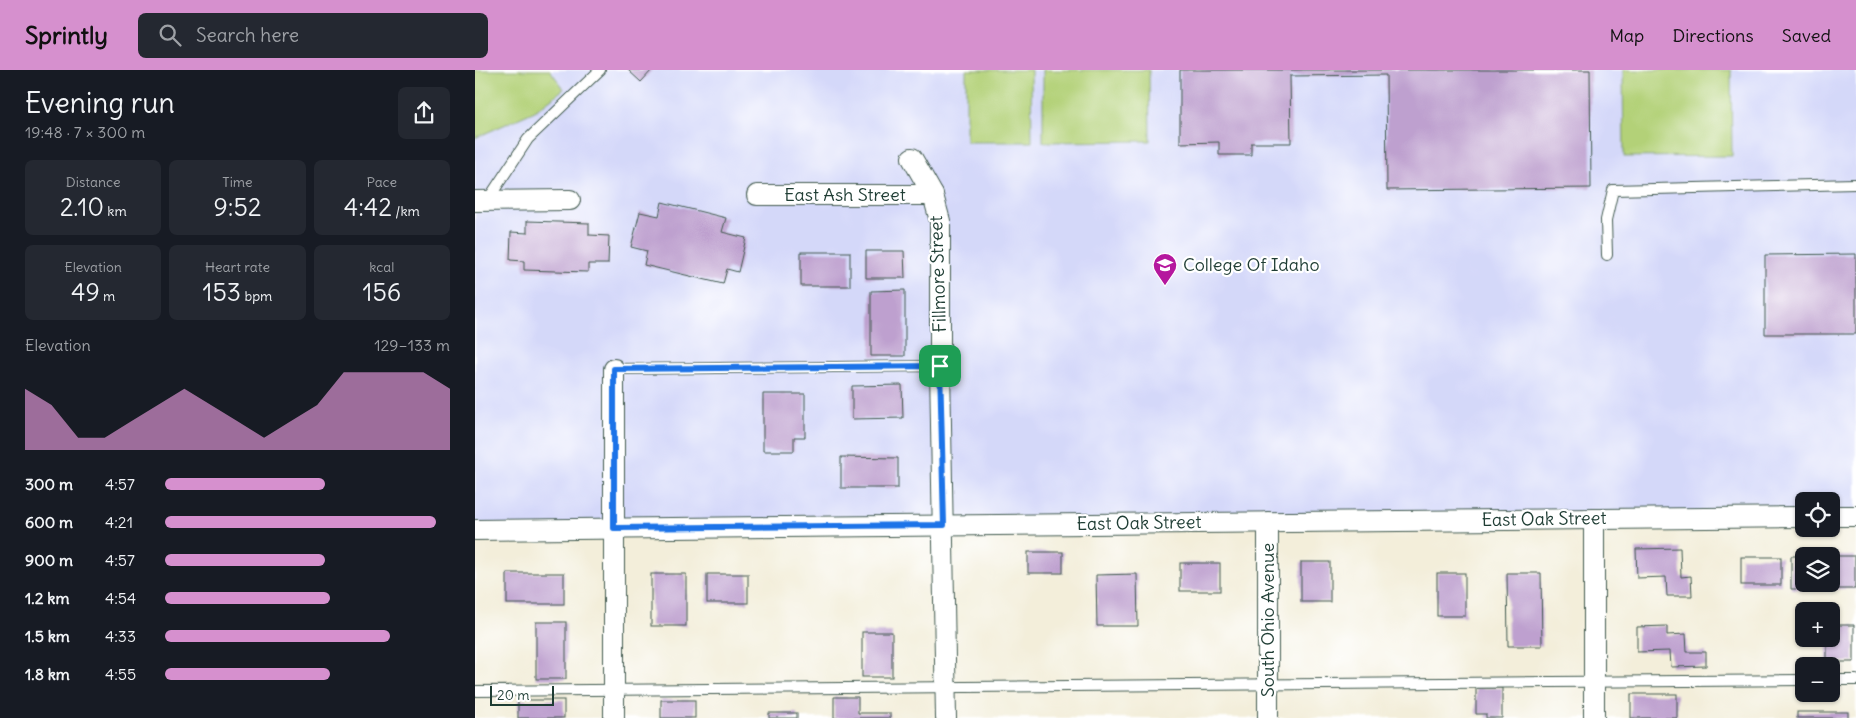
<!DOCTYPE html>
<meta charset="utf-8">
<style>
body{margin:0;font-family:Delius,sans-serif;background:#242831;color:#f1f3f6;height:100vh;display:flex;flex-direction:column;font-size:19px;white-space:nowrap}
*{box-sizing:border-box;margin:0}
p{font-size:16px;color:#9ea1a6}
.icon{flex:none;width:28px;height:28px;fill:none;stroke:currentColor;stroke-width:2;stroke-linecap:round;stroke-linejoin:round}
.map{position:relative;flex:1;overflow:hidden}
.drawer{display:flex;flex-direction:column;background:#171b24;width:475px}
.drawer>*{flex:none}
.buttons{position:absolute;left:1320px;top:422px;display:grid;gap:10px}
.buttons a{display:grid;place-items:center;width:45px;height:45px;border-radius:8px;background:#171b24;box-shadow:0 1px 4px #0004;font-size:25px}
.scale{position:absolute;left:15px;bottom:12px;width:64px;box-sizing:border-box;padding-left:5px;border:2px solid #1f3d34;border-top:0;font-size:14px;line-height:18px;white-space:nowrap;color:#1f3d34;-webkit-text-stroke:4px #fff;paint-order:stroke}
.pin{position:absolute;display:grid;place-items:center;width:42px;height:42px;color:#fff;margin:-21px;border-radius:10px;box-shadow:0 2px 8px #0006}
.round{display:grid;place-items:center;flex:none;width:52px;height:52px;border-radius:8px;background:#242831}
.head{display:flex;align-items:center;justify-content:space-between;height:85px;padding:0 25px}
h1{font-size:28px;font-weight:600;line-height:38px}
.figures{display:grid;grid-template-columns:repeat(3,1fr);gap:8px;height:85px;padding:5px 25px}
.figures div{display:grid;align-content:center;border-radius:8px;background:#242831;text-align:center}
.figures b{font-size:25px;font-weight:600}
.figures small{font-size:14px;font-weight:400}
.figures p{font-size:14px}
.chart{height:140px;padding:10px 25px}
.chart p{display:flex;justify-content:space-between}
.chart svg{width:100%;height:90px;margin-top:5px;fill:#d690ce;opacity:.7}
ul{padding:0 25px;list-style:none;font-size:16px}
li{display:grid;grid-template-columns:80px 60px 1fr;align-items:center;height:38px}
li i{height:12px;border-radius:6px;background:#d690ce}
header{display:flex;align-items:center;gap:30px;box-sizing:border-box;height:70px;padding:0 25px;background:#d690ce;color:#111}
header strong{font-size:24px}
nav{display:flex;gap:28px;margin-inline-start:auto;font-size:18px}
.search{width:350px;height:45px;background:#242831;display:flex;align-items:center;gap:12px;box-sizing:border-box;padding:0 18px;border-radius:8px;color:#9ea1a6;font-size:19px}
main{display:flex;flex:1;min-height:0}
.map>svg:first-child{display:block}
.built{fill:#d4d8f9}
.green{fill:#b3d178;stroke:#698756}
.building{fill:#bea0cf}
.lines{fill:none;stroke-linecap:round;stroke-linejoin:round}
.service-casing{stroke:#3f584d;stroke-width:12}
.minor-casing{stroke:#3f584d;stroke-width:22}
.service{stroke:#fff;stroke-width:10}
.minor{stroke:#fff;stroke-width:20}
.route-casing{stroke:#fff;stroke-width:10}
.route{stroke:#1a73e8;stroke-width:6}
.labels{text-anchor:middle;stroke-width:4.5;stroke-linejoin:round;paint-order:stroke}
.street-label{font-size:18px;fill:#1f3d34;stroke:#fff}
.poi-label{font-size:18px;fill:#1f3d34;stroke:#fff;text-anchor:start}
</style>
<header>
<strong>Sprintly</strong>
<div class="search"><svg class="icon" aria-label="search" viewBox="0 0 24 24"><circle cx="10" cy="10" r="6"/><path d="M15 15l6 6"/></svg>Search here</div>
<nav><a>Map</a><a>Directions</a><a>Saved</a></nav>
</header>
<main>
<section class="drawer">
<div class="head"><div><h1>Evening run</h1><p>19:48 · 7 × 300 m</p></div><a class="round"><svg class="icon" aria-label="share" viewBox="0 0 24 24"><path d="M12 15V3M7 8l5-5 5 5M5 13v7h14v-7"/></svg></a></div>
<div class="figures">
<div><p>Distance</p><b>2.10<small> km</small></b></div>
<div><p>Time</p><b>9:52</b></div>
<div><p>Pace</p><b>4:42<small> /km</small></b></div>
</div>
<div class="figures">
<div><p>Elevation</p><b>49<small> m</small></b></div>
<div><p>Heart rate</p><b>153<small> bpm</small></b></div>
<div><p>kcal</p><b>156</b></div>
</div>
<div class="chart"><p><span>Elevation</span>129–133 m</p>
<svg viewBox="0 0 160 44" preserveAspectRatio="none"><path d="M0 44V14L10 22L20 38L30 38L40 30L50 22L60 14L70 22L80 30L90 38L100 30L110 22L120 6L130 6L140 6L150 6L160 14V44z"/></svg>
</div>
<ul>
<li><b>300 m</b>4:57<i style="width:56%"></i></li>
<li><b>600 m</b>4:21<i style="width:95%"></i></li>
<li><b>900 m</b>4:57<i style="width:56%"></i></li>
<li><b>1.2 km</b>4:54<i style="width:58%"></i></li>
<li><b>1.5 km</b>4:33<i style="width:79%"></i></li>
<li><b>1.8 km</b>4:55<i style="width:58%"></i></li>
</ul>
</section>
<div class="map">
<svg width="1381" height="648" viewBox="0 0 1381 648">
<rect width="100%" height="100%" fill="#fff"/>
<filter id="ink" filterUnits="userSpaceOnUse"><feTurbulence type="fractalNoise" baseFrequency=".02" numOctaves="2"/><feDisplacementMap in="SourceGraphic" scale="10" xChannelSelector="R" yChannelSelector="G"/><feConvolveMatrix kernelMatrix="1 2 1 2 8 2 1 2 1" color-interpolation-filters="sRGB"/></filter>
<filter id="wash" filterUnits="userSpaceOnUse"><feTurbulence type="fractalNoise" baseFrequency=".0096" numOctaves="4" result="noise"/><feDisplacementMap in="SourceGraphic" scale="20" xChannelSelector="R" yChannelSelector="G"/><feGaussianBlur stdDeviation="1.12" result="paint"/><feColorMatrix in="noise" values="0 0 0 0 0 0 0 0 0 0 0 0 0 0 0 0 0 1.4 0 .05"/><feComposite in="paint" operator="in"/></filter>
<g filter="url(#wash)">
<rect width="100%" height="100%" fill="#f3eeda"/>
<!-- built -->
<path class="built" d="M0,0H1381V446H1356V431H1329V447L0,460Z"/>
<!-- green -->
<g class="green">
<path d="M0,0H75L89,19L60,41L0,68Z"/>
<path d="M491,0H556L557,72H491Z"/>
<path d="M568,0H674L675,71L568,72Z"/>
<path d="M1148,0H1256L1257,86L1149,87Z"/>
</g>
<g id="blocks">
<!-- building -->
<g class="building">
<path d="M153,0H177L166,12Z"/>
<path d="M705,0H1115L1116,118L912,120L911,5L815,6L816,73H776V85H744V72L705,73Z"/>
<path d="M187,132L251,148L247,162L271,168L263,202L252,199L248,214L169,195L172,181L156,177L165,142L184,146Z"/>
<path d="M52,151L114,153V165L134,166L133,194H113V202L49,200V191L35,190L36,162L52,163Z"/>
<path d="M391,181H429L430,208H391Z"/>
<rect x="326" y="182" width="49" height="34"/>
<path d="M1381,184V264H1290V185Z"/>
<path d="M430,220V286H396V221Z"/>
<path d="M427,315L428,348L377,349V316Z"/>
<path d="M288,324H330V367H319V381H288Z"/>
<path d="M366,387L423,388V418H366Z"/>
<path d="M1205,478L1206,507L1216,506L1217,526H1192L1191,507L1162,508L1161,479Z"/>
<rect x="553" y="482" width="35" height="21"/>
<path d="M1316,486H1329V514H1356V486H1380V519H1316Z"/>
<rect x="1266" y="487" width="40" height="28"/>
<rect x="826" y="492" width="29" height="40"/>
<rect x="705" y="493" width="40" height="28"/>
<rect x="32" y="503" width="57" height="31"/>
<rect x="962" y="503" width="28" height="43"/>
<path d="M1032,503H1066L1067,576H1033Z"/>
<rect x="176" y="504" width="35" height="52"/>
<rect x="232" y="504" width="41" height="29"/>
<path d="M662,504L663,556H622L621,505Z"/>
<rect x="61" y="552" width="30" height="57"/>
<path d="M1356,555H1379V592H1352V574H1344V569H1356Z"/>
<path d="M1192,556V565L1211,564L1212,582H1231V596L1196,597L1195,581L1162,582V557Z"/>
<rect x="387" y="562" width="30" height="45"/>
<path d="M1001,618H1027V648H1011V644H1001Z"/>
<rect x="1156" y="624" width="46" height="24"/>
<path d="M359,627H383V643H415V648H359Z"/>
<rect x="43" y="630" width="46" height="18"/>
<rect x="186" y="630" width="34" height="18"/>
<rect x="1322" y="642" width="51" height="6"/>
<rect x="294" y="643" width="28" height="5"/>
</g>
</g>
</g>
<g filter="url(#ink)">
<use href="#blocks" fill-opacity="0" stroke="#3f584d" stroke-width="1"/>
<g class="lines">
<!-- service casing -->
<g class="service-casing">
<g id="service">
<path d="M12,131L53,69L125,0"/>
<path d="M1132,185L1131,150L1138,120L1381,114"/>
<path d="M139,299L465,296"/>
<path d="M1356,610H1381"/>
<path d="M0,621L1329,610"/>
</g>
</g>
<!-- minor casing -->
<g class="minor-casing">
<g id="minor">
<path d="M437,88L458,125L465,151V296L471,648"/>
<path d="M282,125H458"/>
<path d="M0,131L95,130"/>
<path d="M139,299V648"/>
<path d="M1356,446H1381"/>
<path d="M1119,449V648"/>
<path d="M793,452V648"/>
<path d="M0,460L1329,447"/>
</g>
</g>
<!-- service -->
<use href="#service" class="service"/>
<!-- minor -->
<use href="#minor" class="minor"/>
</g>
</g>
<g class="lines" filter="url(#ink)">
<!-- route casing -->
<g class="route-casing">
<path id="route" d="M465,296L469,455L139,458V299Z"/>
</g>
<!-- route -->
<use href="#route" class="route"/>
</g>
<!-- icons -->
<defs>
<g id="university-pin" transform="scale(1.25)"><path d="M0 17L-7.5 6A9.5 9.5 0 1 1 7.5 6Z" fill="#b5179e" stroke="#fff"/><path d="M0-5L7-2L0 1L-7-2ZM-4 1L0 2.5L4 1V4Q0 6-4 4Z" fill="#fff"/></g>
</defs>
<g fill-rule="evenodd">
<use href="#university-pin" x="690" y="195"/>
</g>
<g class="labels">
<!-- street labels -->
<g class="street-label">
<text x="370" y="131">East Ash Street</text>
<text transform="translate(463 204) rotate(-92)" y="6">Fillmore Street</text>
<text transform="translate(1069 449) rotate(-1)" y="6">East Oak Street</text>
<text transform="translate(664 453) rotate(-1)" y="6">East Oak Street</text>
<text transform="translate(793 550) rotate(-90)" y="6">South Ohio Avenue</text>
</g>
<!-- poi labels -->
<g class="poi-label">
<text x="708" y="201">College Of Idaho</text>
</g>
</g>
</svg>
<div class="buttons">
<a><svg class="icon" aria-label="locate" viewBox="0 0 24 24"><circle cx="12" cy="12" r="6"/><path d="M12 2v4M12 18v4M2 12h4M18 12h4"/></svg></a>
<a><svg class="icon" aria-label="layers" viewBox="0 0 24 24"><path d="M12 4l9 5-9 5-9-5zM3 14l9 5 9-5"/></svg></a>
<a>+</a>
<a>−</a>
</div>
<div class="scale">20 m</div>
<div class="pin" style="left:465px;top:296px;background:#1e9e55"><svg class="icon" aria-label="arrive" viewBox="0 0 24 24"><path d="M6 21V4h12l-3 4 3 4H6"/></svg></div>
</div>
</main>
